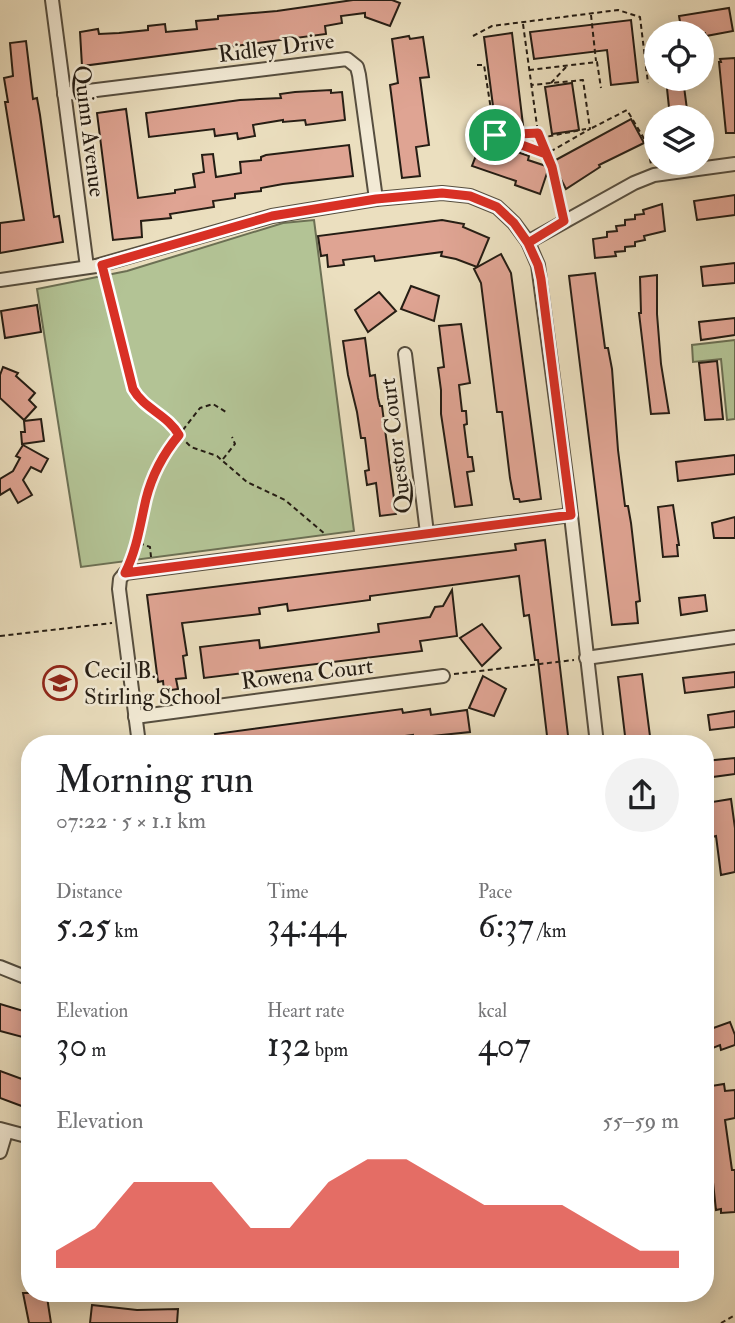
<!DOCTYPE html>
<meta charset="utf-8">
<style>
body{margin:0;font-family:"IM FELL Double Pica",serif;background:#f2f2f2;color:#202124;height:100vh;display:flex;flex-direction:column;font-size:26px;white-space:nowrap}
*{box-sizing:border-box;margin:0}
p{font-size:23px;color:#757577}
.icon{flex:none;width:38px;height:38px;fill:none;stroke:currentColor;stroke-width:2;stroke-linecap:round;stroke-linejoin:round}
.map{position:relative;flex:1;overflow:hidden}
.side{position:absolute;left:21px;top:735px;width:693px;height:567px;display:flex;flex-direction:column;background:#fff;border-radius:28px;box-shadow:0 4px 18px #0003}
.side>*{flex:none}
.fabs{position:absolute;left:644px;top:21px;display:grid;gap:14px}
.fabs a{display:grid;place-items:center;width:70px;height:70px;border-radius:50%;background:#fff;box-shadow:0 4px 18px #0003;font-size:35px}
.pin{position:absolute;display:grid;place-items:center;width:60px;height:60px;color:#fff;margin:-30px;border:4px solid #fff;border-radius:50%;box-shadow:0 2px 7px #0007}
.round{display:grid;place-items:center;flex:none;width:74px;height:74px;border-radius:37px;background:#f2f2f2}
.summary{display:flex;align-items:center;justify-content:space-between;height:119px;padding:0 35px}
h1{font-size:38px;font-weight:600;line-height:52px}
.stats{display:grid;grid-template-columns:repeat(3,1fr);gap:10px;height:119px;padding:7px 35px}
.stats div{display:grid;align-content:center}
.stats b{font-size:35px;font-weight:600}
.stats small{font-size:19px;font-weight:400}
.stats p{font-size:19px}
.chart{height:196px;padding:14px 35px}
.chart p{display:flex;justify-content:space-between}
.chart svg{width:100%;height:126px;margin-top:7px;fill:#d93025;opacity:.7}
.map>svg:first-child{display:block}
.green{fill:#b3c395;stroke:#6c7054;stroke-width:2}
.building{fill:#dfa493;stroke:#251d14;stroke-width:2}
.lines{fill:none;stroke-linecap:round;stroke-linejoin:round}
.street-casing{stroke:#564e3f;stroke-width:16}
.path{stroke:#251d14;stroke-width:2;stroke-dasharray:5 3.5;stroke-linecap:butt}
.street{stroke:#f2ead5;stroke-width:12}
.route-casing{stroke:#fff;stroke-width:14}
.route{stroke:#d93025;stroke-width:9}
.labels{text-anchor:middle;stroke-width:5;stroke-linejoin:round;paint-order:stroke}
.street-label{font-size:23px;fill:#251d14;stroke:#f2ead5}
.poi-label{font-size:23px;fill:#251d14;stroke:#f2ead5;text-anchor:start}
</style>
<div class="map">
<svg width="735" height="1323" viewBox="0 0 735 1323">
<rect width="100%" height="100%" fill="#ebdfbf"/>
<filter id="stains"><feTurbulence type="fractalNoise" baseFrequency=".00286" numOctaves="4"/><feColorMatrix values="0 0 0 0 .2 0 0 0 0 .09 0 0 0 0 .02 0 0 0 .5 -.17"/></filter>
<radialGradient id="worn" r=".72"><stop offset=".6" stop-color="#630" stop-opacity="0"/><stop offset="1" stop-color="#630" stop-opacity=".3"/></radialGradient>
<!-- green -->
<g class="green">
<path d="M314,220L354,531L81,567L37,289L127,271L283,223Z"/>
<path d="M735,340V419L727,420L721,359L693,362L692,345Z"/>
</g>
<!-- building -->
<g class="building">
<path d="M353,0H392L400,3L390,26L365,17V13L341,16L342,23L325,26L326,34L82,66L80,32L98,29L99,34L119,33L148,30V26L165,24L166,32L197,29L196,21L218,19V16L277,11Z"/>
<path d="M729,8L733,31L706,36L705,33H682L679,16Z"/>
<path d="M631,20L638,82L611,85L607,50L534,59L530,32Z"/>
<path d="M512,33L523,125L496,129L484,37Z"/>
<path d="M409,36L410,39L423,37L429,77L420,78L429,145L416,147L420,176L402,178L390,85L398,83L392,39Z"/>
<path d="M26,41L33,99L37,98L40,115L54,217L59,216L63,242L0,253V223L24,220L5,102H8L4,78L13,76L10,43Z"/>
<path d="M735,58V133H726L719,62H721L720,59Z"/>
<path d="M666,79H683L688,117H670Z"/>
<path d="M572,83L579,130L552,134L545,87Z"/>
<path d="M331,90V93L342,92L345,120L306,125L305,120L283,122V120L253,125L255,136L238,139L237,133L215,136L214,129L149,137L146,113L240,100L281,98L280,94L295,92Z"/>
<path d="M126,109L138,198L175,193V190L195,187L193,174L204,172L202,155L213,154L216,177L241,173L240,162L261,160V157L266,155L349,145L353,176L283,184L261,188V191L235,194V198L213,201L214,207L170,214L171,218L141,221L142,237L113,240L97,113Z"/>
<path d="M631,119L644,143L599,165L600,167L566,189L552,162Z"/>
<path d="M482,140L529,156L528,160L549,167L540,194L515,185L516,181L472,166Z"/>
<path d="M735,195V215L697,220L694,201Z"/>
<path d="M662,204L665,231L644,236L645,240L635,242V246L625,247V251L615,252L616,256L595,258L593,239L607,237V232L617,231L616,226L625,225V220L635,219V215L644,214L643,210Z"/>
<path d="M442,220L464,224L463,227L489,238L477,267L456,259L441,256L442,252L375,261L374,256L343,260L344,265L328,267L327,255L321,256L318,236Z"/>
<path d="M501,254L511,273L541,499L520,502L519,499H514L510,478L502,412H497L481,283L474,269Z"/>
<path d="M735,263V283L703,286L701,267Z"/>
<path d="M595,273L605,348H608L612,369L618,450L625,506H628L631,523L640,601L636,602L638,623L612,625L569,276Z"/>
<path d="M657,275V314L661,364L669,413L651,414L639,313H641L640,277Z"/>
<path d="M411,286L439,296L434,321L401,309Z"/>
<path d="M379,292L396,311L368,332L355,310Z"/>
<path d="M37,305L41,332L5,338L1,311Z"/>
<path d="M735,318V335L701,340L699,322Z"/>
<path d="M461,324L470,383L459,385L462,411H466L467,424L464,425L468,457H472L474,471L467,472L472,505L455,507L441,414V390L438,368L444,367L439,326Z"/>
<path d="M365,338L370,376L375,375L378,398L380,406H382L396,514L380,516L376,483L367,485L365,471L369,470L365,438H361L357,412L348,375L343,341Z"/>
<path d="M717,361L723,419L705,420L699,363Z"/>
<path d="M3,367L18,373L16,376L35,393L29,400L36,407L24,420L0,398V375Z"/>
<path d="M41,419L44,441L22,444L21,432H25L24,421Z"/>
<path d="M23,445L48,459L41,472L31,467L23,480L32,495L18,503L10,489L0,495V479L13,471L20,458L16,456Z"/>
<path d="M735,455V474L678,481L676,462Z"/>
<path d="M673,505L679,545H677L678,556L663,557L658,507Z"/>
<path d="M735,517V538H714L712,523Z"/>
<path d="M545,540L569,744H548L538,660H535L529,615L524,616L519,576L370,596V600L288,611L287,604L259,608L260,614L182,623L187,655L183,656L186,678L176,679L178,689L164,691L163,681L158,682L147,595L516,550L515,544Z"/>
<path d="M452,590L457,636L420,641L422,651L204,678L200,647L259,640L260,648L379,632L378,624L430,617L435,607L443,606Z"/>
<path d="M705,595L707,611L681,615L679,598Z"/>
<path d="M482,624L501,648L482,666L460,638Z"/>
<path d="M735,672V687L685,693L683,678Z"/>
<path d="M642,674L651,744H626L618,677Z"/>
<path d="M483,676L506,689L494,716L469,708Z"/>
<path d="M402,709L403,713L430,709L431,715L467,710L470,732L413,738V735L346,744H217L215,734Z"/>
<path d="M735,711V727L710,730L708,715Z"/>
<path d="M735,758V774L705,778V761Z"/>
<path d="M731,799L735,828V872L721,875L716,836L712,837L708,806H712V802Z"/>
<path d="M0,1004L30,1013V1039L0,1031Z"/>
<path d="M730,1022L735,1035V1045L721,1050L720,1045L705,1051V1031Z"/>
<path d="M0,1071L30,1082L27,1108L0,1098Z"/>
<path d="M724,1084L725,1091L735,1090V1118L725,1120L732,1170H735V1212L721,1213V1209L716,1210L712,1173H707L705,1163V1140L708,1139L705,1119V1087Z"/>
<path d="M23,1293H37L38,1298L47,1297L51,1323H29Z"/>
<path d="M92,1305L137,1310L178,1309L177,1323H90Z"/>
</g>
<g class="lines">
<!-- street casing -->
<g class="street-casing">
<g id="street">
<path d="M52,0L87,267"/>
<path d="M64,94L347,59L357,67L359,75L376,199"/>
<path d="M528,242L634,183L654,175L735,164"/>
<path d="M0,280L96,266L272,216L376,199L442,193L470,196L497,207L514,223L528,242L538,265L569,498L597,744"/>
<path d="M405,354L427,533"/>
<path d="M586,658L735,637"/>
<path d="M135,717L443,676"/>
<path d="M139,744L119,589L120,579L125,573L571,515"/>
<path d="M0,967L30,979"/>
<path d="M0,1129L30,1137"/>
<path d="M0,1152L6,1132"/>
</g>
</g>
<!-- path -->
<g class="path">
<path d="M591,15L596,61"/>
<path d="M523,24L538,133L552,167L562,210"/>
<path d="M473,36L492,26L618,10L640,17L648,83"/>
<path d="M477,65H484L495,135L537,133"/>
<path d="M529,70L597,62L601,88"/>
<path d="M551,83L567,66"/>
<path d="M592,128L627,110L646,142L651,164"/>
<path d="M495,135L546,154L590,129L583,80L531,85"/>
<path d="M540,138L586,129"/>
<path d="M106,277L133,389C144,409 168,415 179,435L200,408L213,404L226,412"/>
<path d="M223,459L235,444L232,437"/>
<path d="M139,543L150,547L151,557"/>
<path d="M132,559C139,539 141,519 146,499C152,475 164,453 179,435L191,447L217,456L247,482L285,500L325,534"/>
<path d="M0,636L112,623"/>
<path d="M454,674L574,660"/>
<path d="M721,1323L735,1315"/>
</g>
<!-- street -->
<use href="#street" class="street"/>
</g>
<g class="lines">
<!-- route casing -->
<g class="route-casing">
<path id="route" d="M495,135L546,154L552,167L564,221L528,243L514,223L497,207L470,196L442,193L376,199L272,216L102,265L133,389C144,409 168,415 179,435C164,453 152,475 146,499C140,525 137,549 125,573L571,515L541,279L538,265L528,243L564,221L552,167L538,133L495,135"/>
</g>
<!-- route -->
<use href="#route" class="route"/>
</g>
<!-- icons -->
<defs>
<g id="school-ring" transform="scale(1.75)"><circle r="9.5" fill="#f2ead5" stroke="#8f2418" stroke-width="1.5"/><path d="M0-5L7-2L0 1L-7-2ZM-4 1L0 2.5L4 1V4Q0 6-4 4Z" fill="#8f2418"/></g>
</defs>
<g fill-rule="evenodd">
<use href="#school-ring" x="60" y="683"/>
</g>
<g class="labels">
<!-- street labels -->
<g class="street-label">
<text transform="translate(276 47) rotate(-7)" y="8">Ridley Drive</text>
<text transform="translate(90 131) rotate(83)" y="8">Quinn Avenue</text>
<text transform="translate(395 446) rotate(-97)" y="8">Questor Court</text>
<text transform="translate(307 673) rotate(-7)" y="8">Rowena Court</text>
</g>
<!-- poi labels -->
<g class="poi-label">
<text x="84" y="678">Cecil B.<tspan x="84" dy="26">Stirling School</tspan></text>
</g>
</g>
<rect width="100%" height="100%" filter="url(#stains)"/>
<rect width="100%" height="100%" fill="url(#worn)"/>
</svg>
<div class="fabs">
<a><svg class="icon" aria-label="locate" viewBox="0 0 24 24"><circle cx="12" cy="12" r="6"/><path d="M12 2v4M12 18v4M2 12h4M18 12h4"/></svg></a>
<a><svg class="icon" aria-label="layers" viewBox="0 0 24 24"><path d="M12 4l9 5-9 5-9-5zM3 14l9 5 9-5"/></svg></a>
</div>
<div class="pin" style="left:495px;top:135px;background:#1e9e55"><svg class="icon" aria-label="arrive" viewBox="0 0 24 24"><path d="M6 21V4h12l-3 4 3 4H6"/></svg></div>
<section class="side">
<div class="summary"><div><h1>Morning run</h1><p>07:22 · 5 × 1.1 km</p></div><a class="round"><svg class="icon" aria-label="share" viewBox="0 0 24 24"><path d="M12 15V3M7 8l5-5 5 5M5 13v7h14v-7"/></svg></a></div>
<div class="stats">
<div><p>Distance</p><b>5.25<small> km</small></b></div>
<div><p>Time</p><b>34:44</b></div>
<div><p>Pace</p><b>6:37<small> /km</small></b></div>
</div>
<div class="stats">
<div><p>Elevation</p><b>30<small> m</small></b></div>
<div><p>Heart rate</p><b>132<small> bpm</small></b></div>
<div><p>kcal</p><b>407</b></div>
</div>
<div class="chart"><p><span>Elevation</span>55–59 m</p>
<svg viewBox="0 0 160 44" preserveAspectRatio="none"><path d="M0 44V38L10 30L20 14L30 14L40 14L50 30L60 30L70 14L80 6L90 6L100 14L110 22L120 22L130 22L140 30L150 38L160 38V44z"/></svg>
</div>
</section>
</div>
